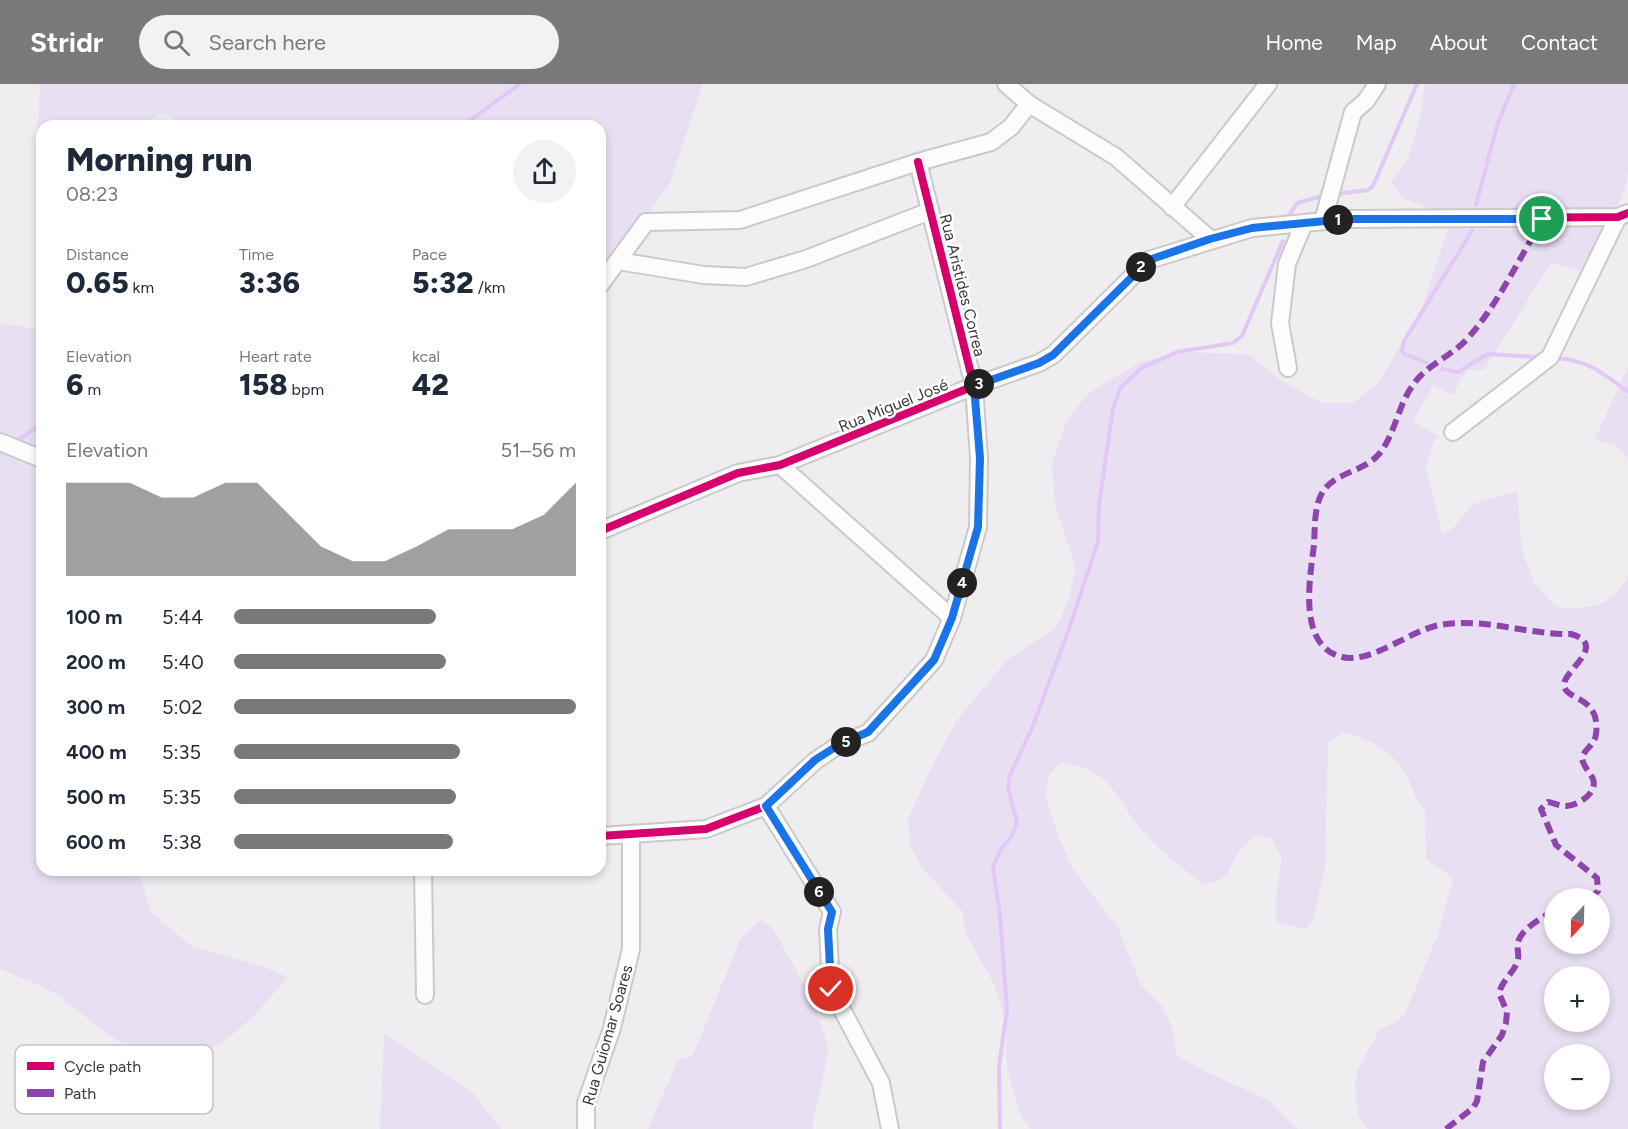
<!DOCTYPE html>
<meta charset="utf-8">
<style>
body{margin:0;font-family:Figtree,sans-serif;background:#f2f2f3;color:#1f2937;height:100vh;display:flex;flex-direction:column;font-size:22px;white-space:nowrap}
*{box-sizing:border-box;margin:0}
p{font-size:20px;color:#747a83}
.icon{flex:none;width:33px;height:33px;fill:none;stroke:currentColor;stroke-width:2;stroke-linecap:round;stroke-linejoin:round}
.map{position:relative;flex:1;overflow:hidden}
.details{position:absolute;left:36px;top:36px;width:570px;height:756px;display:flex;flex-direction:column;background:#fff;border-radius:18px;box-shadow:0 3px 9px #0003}
.details>*{flex:none}
.needle{width:39px;rotate:202deg}
.fabs{position:absolute;left:1544px;top:804px;display:grid;gap:12px}
.fabs a{display:grid;place-items:center;width:66px;height:66px;border-radius:50%;background:#fff;box-shadow:0 3px 9px #0003;font-size:30px}
.pin{position:absolute;display:grid;place-items:center;width:51px;height:51px;color:#fff;margin:-26px;border:3px solid #fff;border-radius:50%;box-shadow:0 2px 6px #0007}
.km{position:absolute;width:30px;height:30px;margin:-15px;border-radius:50%;background:#222;color:#fff;font-size:16px;line-height:30px;text-align:center}
.round{display:grid;place-items:center;flex:none;width:63px;height:63px;border-radius:32px;background:#f2f2f3}
.headline{display:flex;align-items:center;justify-content:space-between;height:102px;padding:0 30px}
h1{font-size:33px;font-weight:800;line-height:45px}
.metrics{display:grid;grid-template-columns:repeat(3,1fr);gap:9px;height:102px;padding:6px 30px}
.metrics div{display:grid;align-content:center}
.metrics b{font-size:30px;font-weight:800}
.metrics small{font-size:16px;font-weight:400}
.metrics p{font-size:16px}
.chart{height:168px;padding:12px 30px}
.chart p{display:flex;justify-content:space-between}
.chart svg{width:100%;height:108px;margin-top:6px;fill:#79787a;opacity:.7}
ul{padding:0 30px;list-style:none;font-size:20px}
li{display:grid;grid-template-columns:96px 72px 1fr;align-items:center;height:45px}
li i{height:15px;border-radius:8px;background:#79787a}
header{display:flex;align-items:center;gap:36px;box-sizing:border-box;height:84px;padding:0 30px;background:#79787a;color:#fff}
header strong{font-size:28px}
nav{display:flex;gap:33px;margin-inline-start:auto;font-size:21px}
.search{width:420px;height:54px;background:#f2f2f3;display:flex;align-items:center;gap:15px;box-sizing:border-box;padding:0 21px;border-radius:33px;color:#747a83;font-size:22px}
.map>svg:first-child{display:block}
.green{fill:#e9dff2;fill-rule:evenodd}
.lines{fill:none;stroke-linecap:round;stroke-linejoin:round}
.stream{stroke:#e1c8f6;stroke-width:4}
.minor-casing{stroke:#cac9cb;stroke-width:20}
.minor{stroke:#fdfcfd;stroke-width:16}
.quiet{stroke:#8e44ad;stroke-width:6;stroke-dasharray:12 6;stroke-linecap:butt}
.cycleway-casing{stroke:#fff;stroke-width:11}
.cycleway{stroke:#d6006c;stroke-width:8}
.route-casing{stroke:#fff;stroke-width:12}
.route{stroke:#1a73e8;stroke-width:8}
.labels{text-anchor:middle;stroke-width:5;stroke-linejoin:round;paint-order:stroke}
.street-label{font-size:16px;fill:#3a393b;stroke:#fff}
.key{fill:#fff;stroke:#c4c4c4;stroke-width:1.5}
.key-label{font-size:16px;fill:#3a393b}
</style>
<header>
<strong>Stridr</strong>
<div class="search"><svg class="icon" aria-label="search" viewBox="0 0 24 24"><circle cx="10" cy="10" r="6"/><path d="M15 15l6 6"/></svg>Search here</div>
<nav><a>Home</a><a>Map</a><a>About</a><a>Contact</a></nav>
</header>
<div class="map">
<svg width="1628" height="1045" viewBox="0 0 1628 1045">
<rect width="100%" height="100%" fill="#efedf0"/>
<!-- green -->
<g class="green">
<path d="M40,0H703L670,99L600,193V42H182L171,32L157,31L144,42H42V73L38,41Z"/>
<path d="M1425,0H1628C1628,28 1628,60 1628,88C1623,124 1598,155 1581,187L1551,179L1484,286H1467L1452,311L1433,301L1413,338L1439,352L1434,357L1426,382L1442,451L1452,445L1473,420L1517,407L1522,465L1534,499L1557,523C1588,526 1615,523 1628,491V1045H1368L1358,1032L1355,1000L1358,985L1380,945L1394,939L1405,930L1438,850L1453,794L1426,775L1425,725C1415,716 1413,705 1407,693C1392,665 1372,656 1343,648L1328,659L1325,784L1313,835L1305,846L1277,838L1275,820L1282,774L1272,755L1256,751C1251,756 1245,760 1241,765C1225,785 1234,796 1203,800C1181,783 1157,765 1140,744C1112,710 1113,685 1061,679L1049,690L1045,712L1058,750L1071,782L1118,844L1141,901L1162,922L1172,943L1176,971L1211,990L1270,1017L1298,1045H1031L1022,1034L1012,1004L1006,976L1007,942L994,900L965,848L963,828L922,784L910,761L908,736L928,690L957,636L1008,575L1056,544L1068,517L1076,484L1055,421L1052,378L1068,334L1089,309L1110,296L1141,278L1180,268L1248,270L1282,297L1322,319H1353L1379,298L1421,226L1452,134L1403,114L1391,98L1408,74L1419,39ZM1554,814H1599V860H1554ZM1554,892H1599V938H1554ZM1554,970H1599V1016H1554Z"/>
<path d="M0,239L30,244L42,242V786H139L150,827L191,862L258,881L288,893C242,947 197,1000 121,958C94,944 73,919 47,905C32,897 15,892 0,885Z"/>
<path d="M1628,283V375L1618,363L1595,355Z"/>
<path d="M760,836L772,843L801,895L819,934L829,966L813,1038V1045H648L678,976L693,971L738,861L743,852Z"/>
<path d="M384,949L472,1008L501,1045H380Z"/>
</g>
<g class="lines">
<!-- stream -->
<g class="stream">
<path d="M462,42L520,0"/>
<path d="M1336,110L1368,106L1373,102L1417,0"/>
<path d="M1476,121L1497,42L1514,0"/>
<path d="M1288,133L1297,119L1326,111"/>
<path d="M1557,274C1588,276 1604,290 1628,308"/>
<path d="M1427,279L1405,270L1402,267L1404,257L1472,147"/>
<path d="M1442,285L1458,288L1488,270L1536,273"/>
<path d="M14,359L42,340"/>
<path d="M1000,1045L999,982L1007,926L1000,832L993,783L1001,765L1012,752L1017,738L1008,704L1010,691L1032,644L1069,545L1098,457L1099,420L1113,324L1121,303L1142,284L1177,268L1233,259L1242,252L1283,157"/>
</g>
<!-- minor casing -->
<g class="minor-casing">
<g id="minor">
<path d="M1006,0L1029,20L1116,73L1210,155"/>
<path d="M1172,123L1268,0"/>
<path d="M1323,137L1353,28L1366,17L1377,0"/>
<path d="M618,177L704,191L746,193L806,175L930,127"/>
<path d="M600,201L646,138L740,136L918,78L991,58L1011,43L1029,20"/>
<path d="M1288,284L1280,239L1287,180L1304,139"/>
<path d="M1453,348L1550,273L1618,133"/>
<path d="M0,358L42,375"/>
<path d="M780,381L952,534"/>
<path d="M600,447L738,389L780,381L974,302L1039,279L1053,271L1149,176L1252,144L1347,135L1618,133L1628,129"/>
<path d="M766,722L832,828L828,845L831,905L881,999L890,1045"/>
<path d="M600,752L706,745L766,722L815,677L840,660L868,649L934,576L952,534L978,443L979,374L974,302L918,78"/>
<path d="M423,786L425,911"/>
<path d="M586,1045V1019L612,944L631,865V750"/>
</g>
</g>
<!-- minor -->
<use href="#minor" class="minor"/>
<!-- quiet -->
<g class="quiet">
<path d="M1543,135C1519,175 1498,220 1468,254C1451,273 1426,281 1413,301C1398,321 1395,351 1379,370C1363,389 1332,388 1321,411C1314,425 1315,445 1314,461C1310,494 1297,562 1342,573C1372,580 1410,546 1440,541C1483,533 1528,551 1571,550C1609,561 1563,587 1564,601C1565,617 1601,611 1596,650C1595,661 1585,664 1582,674C1583,682 1589,687 1593,695C1598,709 1579,721 1566,722C1560,722 1554,719 1548,718L1541,725L1556,761L1597,794L1598,807L1591,814"/>
<path d="M1446,1045L1473,1024L1477,1017L1483,978L1502,951L1506,939L1507,928L1499,909C1502,897 1511,891 1516,881C1521,872 1516,866 1518,858C1522,844 1543,833 1554,827"/>
</g>
<!-- cycleway casing -->
<g class="cycleway-casing">
<g id="cycleway">
<path d="M600,447L738,389L780,381L974,302L1039,279L1053,271L1149,176L1252,144L1347,135L1618,133L1628,129"/>
<path d="M600,752L706,745L766,722L815,677L840,660L868,649L934,576L952,534L978,443L979,374L974,302L918,78"/>
</g>
</g>
<!-- cycleway -->
<use href="#cycleway" class="cycleway"/>
</g>
<g class="lines">
<!-- route casing -->
<g class="route-casing">
<path id="route" d="M831,905L828,845L832,828L766,722L815,676L840,660L868,648L934,576L952,534L978,443L980,374L974,302L1039,279L1053,271L1149,176L1210,155L1252,144L1347,135H1542"/>
</g>
<!-- route -->
<use href="#route" class="route"/>
</g>
<g class="labels">
<!-- street labels -->
<g class="street-label">
<text transform="translate(963 201) rotate(76)" y="6">Rua Aristides Correa</text>
<text transform="translate(893 321) rotate(-22)" y="6">Rua Miguel José</text>
<text transform="translate(607 951) rotate(-74)" y="6">Rua Guiomar Soares</text>
</g>
</g>
<!-- legend -->
<rect x="15" y="961" width="198" height="69" rx="9" class="key"/>
<rect x="27" y="978" width="27" height="8" fill="#d6006c"/>
<rect x="27" y="1005" width="27" height="8" fill="#8e44ad"/>
<g class="key-label">
<text x="64" y="988">Cycle path</text>
<text x="64" y="1015">Path</text>
</g>
</svg>
<div class="fabs">
<a><svg class="needle" viewBox="-14 -14 28 28"><path d="M0-13l5 13h-10z" fill="#e53935"/><path d="M0 13l5-13h-10z" fill="#747a83"/></svg></a>
<a>+</a>
<a>−</a>
</div>
<div class="pin" style="left:1542px;top:135px;background:#1e9e55"><svg class="icon" aria-label="arrive" viewBox="0 0 24 24"><path d="M6 21V4h12l-3 4 3 4H6"/></svg></div>
<div class="pin" style="left:831px;top:905px;background:#d93025"><svg class="icon" aria-label="check" viewBox="0 0 24 24"><path d="M5 12l5 5 9-10"/></svg></div>
<b class="km" style="left:1338px;top:136px">1</b>
<b class="km" style="left:1141px;top:183px">2</b>
<b class="km" style="left:979px;top:300px">3</b>
<b class="km" style="left:962px;top:499px">4</b>
<b class="km" style="left:846px;top:658px">5</b>
<b class="km" style="left:819px;top:808px">6</b>
<section class="details">
<div class="headline"><div><h1>Morning run</h1><p>08:23</p></div><a class="round"><svg class="icon" aria-label="share" viewBox="0 0 24 24"><path d="M12 15V3M7 8l5-5 5 5M5 13v7h14v-7"/></svg></a></div>
<div class="metrics">
<div><p>Distance</p><b>0.65<small> km</small></b></div>
<div><p>Time</p><b>3:36</b></div>
<div><p>Pace</p><b>5:32<small> /km</small></b></div>
</div>
<div class="metrics">
<div><p>Elevation</p><b>6<small> m</small></b></div>
<div><p>Heart rate</p><b>158<small> bpm</small></b></div>
<div><p>kcal</p><b>42</b></div>
</div>
<div class="chart"><p><span>Elevation</span>51–56 m</p>
<svg viewBox="0 0 160 44" preserveAspectRatio="none"><path d="M0 44V6L10 6L20 6L30 12L40 12L50 6L60 6L70 19L80 32L90 38L100 38L110 32L120 25L130 25L140 25L150 19L160 6V44z"/></svg>
</div>
<ul>
<li><b>100 m</b>5:44<i style="width:59%"></i></li>
<li><b>200 m</b>5:40<i style="width:62%"></i></li>
<li><b>300 m</b>5:02<i style="width:100%"></i></li>
<li><b>400 m</b>5:35<i style="width:66%"></i></li>
<li><b>500 m</b>5:35<i style="width:65%"></i></li>
<li><b>600 m</b>5:38<i style="width:64%"></i></li>
</ul>
</section>
</div>
